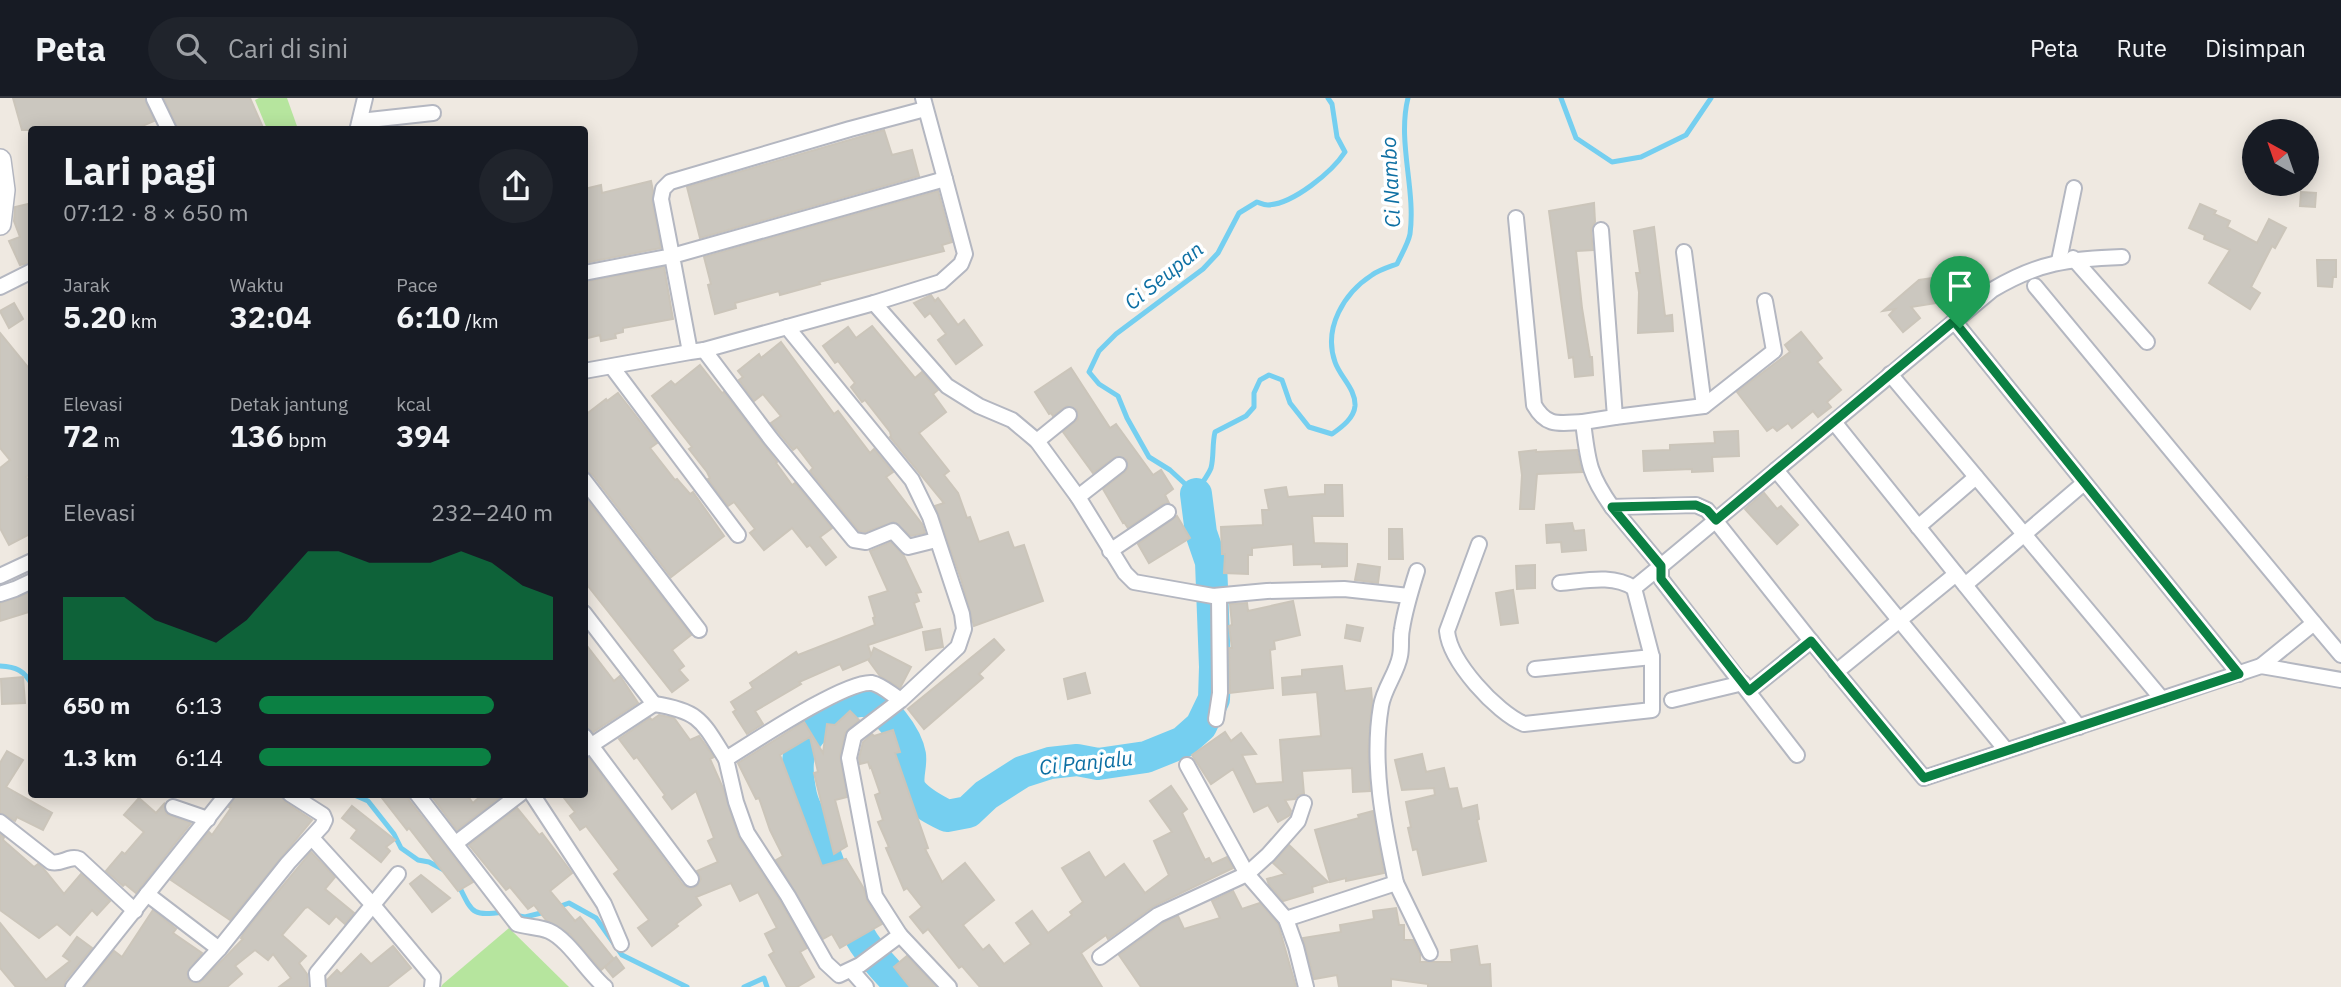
<!DOCTYPE html>
<html lang="id">
<meta charset="utf-8">
<style>
body{margin:0;font-family:"IBM Plex Sans",sans-serif;background:#20242c;color:#f1f3f6;height:100vh;display:flex;flex-direction:column;font-size:26px;white-space:nowrap}
*{box-sizing:border-box;margin:0}
p{font-size:23px;color:#9ea1a6}
.icon{flex:none;width:38px;height:38px;fill:none;stroke:currentColor;stroke-width:2;stroke-linecap:round;stroke-linejoin:round}
.map{position:relative;flex:1;overflow:hidden}
.sheet{position:absolute;left:28px;top:28px;width:560px;height:672px;display:flex;flex-direction:column;background:#171b24;border-radius:7px;box-shadow:0 4px 18px #0003}
.sheet>*{flex:none}
.needle{width:46px;rotate:320deg}
.controls{position:absolute;left:2242px;top:21px;display:grid;gap:14px}
.controls a{display:grid;place-items:center;width:77px;height:77px;border-radius:50%;background:#171b24;box-shadow:0 4px 18px #0003;font-size:35px}
.pin{position:absolute;display:grid;place-items:center;width:60px;height:60px;color:#fff;margin:-72px -30px;border-radius:50% 50% 50% 0;rotate:-45deg;box-shadow:0 0 7px #0007}
.pin .icon{rotate:45deg}
.round{display:grid;place-items:center;flex:none;width:74px;height:74px;border-radius:37px;background:#20242c}
.summary{display:flex;align-items:center;justify-content:space-between;height:119px;padding:0 35px}
h1{font-size:38px;font-weight:700;line-height:52px}
.metrics{display:grid;grid-template-columns:repeat(3,1fr);gap:10px;height:119px;padding:7px 35px}
.metrics div{display:grid;align-content:center}
.metrics b{font-size:30px;font-weight:700}
.metrics small{font-size:19px;font-weight:400}
.metrics p{font-size:19px}
.chart{height:196px;padding:14px 35px}
.chart p{display:flex;justify-content:space-between}
.chart svg{width:100%;height:126px;margin-top:7px;fill:#0b8043;opacity:.7}
ul{padding:0 35px;list-style:none;font-size:23px}
li{display:grid;grid-template-columns:112px 84px 1fr;align-items:center;height:52px}
li i{height:18px;border-radius:9px;background:#0b8043}
header{display:flex;align-items:center;gap:42px;box-sizing:border-box;height:98px;padding:0 35px;background:#171b24;border-bottom:2px solid #363941}
header strong{font-size:33px}
nav{display:flex;gap:38px;margin-inline-start:auto;font-size:24px}
.search{width:490px;height:63px;background:#20242c;display:flex;align-items:center;gap:18px;box-sizing:border-box;padding:0 24px;border-radius:38px;color:#9ea1a6;font-size:26px}
.map>svg:first-child{display:block}
.green{fill:#b6e59e}
.lines{fill:none;stroke-linecap:round;stroke-linejoin:round}
.stream{stroke:#75cff0;stroke-width:5}
.river{stroke:#75cff0;stroke-width:32}
.building{fill:#cbc7bf;stroke:#cbc5ba;stroke-width:2}
.street-casing{stroke:#b4b7c1;stroke-width:18}
.secondary-casing{stroke:#b4b7c1;stroke-width:24}
.street{stroke:#fff;stroke-width:14}
.secondary{stroke:#fff;stroke-width:21}
.route-casing{stroke:#fff;stroke-width:14}
.route{stroke:#0b8043;stroke-width:9}
.labels{text-anchor:middle;stroke-width:7;stroke-linejoin:round;paint-order:stroke}
.water-label{font-size:21px;font-style:italic;fill:#0d6fa3;stroke:#fff}
</style>
<header>
<strong>Peta</strong>
<div class="search"><svg class="icon" aria-label="search" viewBox="0 0 24 24"><circle cx="10" cy="10" r="6"/><path d="M15 15l6 6"/></svg>Cari di sini</div>
<nav><a>Peta</a><a>Rute</a><a>Disimpan</a></nav>
</header>
<div class="map">
<svg width="2341" height="889" viewBox="0 0 2341 889">
<rect width="100%" height="100%" fill="#efe9e1"/>
<!-- green -->
<g class="green">
<path d="M259,0H287L298,31H267L255,2Z"/>
<path d="M509,830L569,889H441L443,886Z"/>
</g>
<g class="lines">
<!-- stream -->
<g class="stream">
<path d="M1328,0L1332,6L1337,39L1345,54C1332,74 1293,106 1268,107C1264,107 1260,105 1257,104L1239,115L1218,155L1203,171L1116,236L1099,253L1089,274L1099,286L1118,298L1127,320L1149,359L1170,372L1196,396C1200,386 1207,380 1211,370C1214,359 1212,346 1215,334L1246,318L1254,309V295L1260,282L1269,277L1282,282L1290,305L1309,329L1332,336C1342,329 1354,320 1355,308C1356,291 1340,279 1335,264C1323,230 1344,195 1372,177C1379,172 1389,169 1397,166C1401,157 1408,146 1410,136C1416,91 1397,44 1408,0"/>
<path d="M1561,0L1576,40L1612,64L1641,59L1686,37L1711,0"/>
<path d="M0,568C16,569 24,572 32,587"/>
<path d="M192,696H204"/>
<path d="M352,696L368,703L394,736L401,750L418,762L429,764L444,772"/>
<path d="M458,786C473,816 471,818 504,814"/>
<path d="M558,809L569,805L596,820L622,857L687,889"/>
<path d="M514,817L525,819L545,814"/>
<path d="M744,889L764,880L767,889"/>
</g>
<!-- river -->
<path class="river" d="M902,889C888,875 875,861 864,845C843,812 832,773 818,737C813,724 804,711 801,697C798,683 796,663 801,650C806,638 816,629 825,621C834,614 851,602 863,603C883,604 907,639 910,657C912,669 904,683 912,694C921,705 935,712 947,718L968,714L986,697L1022,674L1050,665L1077,662L1098,666L1146,659L1183,644L1201,628L1214,601L1215,569L1211,464L1201,435L1196,396"/>
</g>
<!-- building -->
<g class="building">
<path d="M13,0H145L154,23L133,32H22Z"/>
<path d="M164,0H250L264,32H178Z"/>
<path d="M884,32L892,57L912,52L919,78L700,140L687,89Z"/>
<path d="M651,83L653,93L652,103L661,150L584,165V91L601,87L602,95Z"/>
<path d="M938,93L952,144L942,147L944,153L819,184L820,186L780,197L779,193L735,205L736,210L715,216L708,187L711,186L704,159Z"/>
<path d="M2301,94L2316,95L2315,109L2300,108Z"/>
<path d="M32,105V164L20,167L9,143L20,139L14,123L15,109Z"/>
<path d="M1594,105L1595,124L1591,132L1593,152L1576,153L1582,210L1590,259H1592L1593,277L1575,279L1573,259L1569,260L1567,245L1549,113Z"/>
<path d="M2200,106L2216,113L2214,116L2230,123L2227,129L2257,145L2269,121L2286,130L2275,150L2272,148L2251,189L2260,195L2250,211L2209,185L2230,152L2204,141L2205,137L2189,130Z"/>
<path d="M1654,129L1665,218L1672,217L1673,233L1638,235L1639,194L1636,175H1640L1634,133Z"/>
<path d="M2317,162H2336V179H2333L2332,189L2318,188Z"/>
<path d="M664,169L673,221L623,230V234L615,236L616,240L601,243L600,237L584,241V184Z"/>
<path d="M1940,179L1943,204L1911,209L1920,220L1903,234L1889,217L1895,211L1883,213L1919,182Z"/>
<path d="M931,197L935,203L938,200L958,227L964,222L982,247L956,266L938,242L946,236L930,215L925,219L914,205Z"/>
<path d="M14,205L23,221L9,230L0,213Z"/>
<path d="M872,228L915,280L922,274L938,292L933,296L946,314L919,335L949,373L944,377L958,395L967,420L970,419L979,444L1008,434L1014,450L1024,447L1043,503L974,528L961,481L935,408L944,405L890,339L891,338L890,334L865,302L862,304L851,289L855,285L838,263L835,265L823,248L848,229L856,240Z"/>
<path d="M1801,234L1822,260L1817,264L1841,292L1827,304L1831,309L1818,319L1813,313L1792,330L1788,325L1777,333L1773,329L1767,333L1737,294L1790,254L1785,247Z"/>
<path d="M0,235L32,274V374L26,379L32,386V435L9,447L0,430V370L10,362L0,350Z"/>
<path d="M781,244L834,316L838,313L870,355L874,351L893,374L886,379L922,426L925,435L911,438L894,424L865,434L859,433L810,373L813,370L797,349L793,352L779,335L771,325L781,318L763,296L754,303L739,282L743,279L738,273L759,256L761,260Z"/>
<path d="M700,267L722,295L724,294L777,364L776,365L792,387L795,385L832,430L820,439L836,459L826,467L810,447L807,449L792,430L764,452L750,435L755,431L734,404L728,408L708,381L710,380L707,374L689,351L692,349L652,298L671,283L675,287Z"/>
<path d="M1071,270L1110,330L1116,326L1153,377L1161,372L1173,391L1165,397L1169,405L1163,406L1128,430L1124,424L1123,425L1103,391L1125,374L1128,370L1127,362L1117,358L1093,375L1063,334L1078,321L1077,312L1067,308L1053,318L1051,315L1049,316L1035,294Z"/>
<path d="M618,295L657,345L650,350L675,382L677,381L690,396L693,394L724,438L671,479L592,376L584,373V318L606,301L607,303Z"/>
<path d="M1738,333L1739,358L1712,359L1713,373L1692,374V371L1644,373L1643,353L1670,352V347L1715,345L1714,334Z"/>
<path d="M1536,352V354L1577,352L1582,374L1537,376L1534,411H1520L1522,377L1519,354Z"/>
<path d="M1325,387H1342L1343,418H1312L1314,445L1347,446V468L1322,469V466L1294,467L1293,446L1252,450V457H1248V476L1224,475L1225,456H1222L1221,429L1263,427L1262,412H1269L1265,392L1286,389L1288,399L1325,396Z"/>
<path d="M1764,395L1777,411L1781,408L1798,427L1777,446L1745,411Z"/>
<path d="M584,398L691,537L672,552L684,568L679,572L688,582L672,594L584,483Z"/>
<path d="M1177,418L1190,440L1149,465L1138,446Z"/>
<path d="M1572,425L1574,433L1584,432L1586,452L1562,454L1561,444L1547,445L1546,427Z"/>
<path d="M1389,431H1402L1403,461H1389Z"/>
<path d="M891,444L904,458L921,494L916,495L919,503L914,505L922,529L868,547L871,557L874,550L911,569L900,590L880,578L869,563V561L843,572L840,566L799,584L801,586L755,613L763,626L747,636L733,614L736,612L731,604L753,590L750,585L796,554L798,557L875,527L873,520L875,519L869,499L888,493L870,453Z"/>
<path d="M1358,466L1380,469L1378,485L1355,482Z"/>
<path d="M1535,467V490L1517,491L1516,468Z"/>
<path d="M1513,492L1518,525L1501,527L1496,495Z"/>
<path d="M32,494V513L0,523V505Z"/>
<path d="M1293,503L1300,537L1274,543L1275,551L1270,552L1273,590L1230,595L1229,550H1232L1229,528L1232,527L1230,506L1247,505L1248,513Z"/>
<path d="M1347,527L1363,530L1360,543L1345,540Z"/>
<path d="M940,531L943,549L926,552L923,534Z"/>
<path d="M994,541L1004,552L979,576L983,580L924,631L908,611Z"/>
<path d="M584,544L614,583L620,578L638,605L593,634L584,629Z"/>
<path d="M1342,568L1345,593L1371,590L1372,603L1368,652L1370,693L1353,694L1352,670L1302,673L1304,696L1298,697L1295,701L1285,702L1291,713L1290,717L1278,724L1268,707L1254,714L1233,671L1211,686L1192,657L1225,634L1231,643L1241,635L1256,656L1242,657L1256,686L1283,684L1280,642L1321,638L1317,594L1283,597L1282,580L1302,578V572Z"/>
<path d="M1085,575L1090,595L1068,601L1064,581Z"/>
<path d="M23,579L25,605L2,606L1,581Z"/>
<path d="M850,613L859,622L845,635L840,658L847,699L835,702L847,748L834,756L814,675L818,674L810,639L780,657L822,768L846,761L864,791L867,803L882,826L840,850L832,836L823,841L776,762L783,758L770,732L759,700L756,701L738,665L804,624L823,655L827,626L835,627Z"/>
<path d="M659,617L674,620L690,642L699,638L714,659L710,661L723,690L738,738L780,803L807,850L800,854L814,879L797,889H787L769,857L774,854L765,836L777,830L758,794L740,803L731,785L696,799L701,807L676,826L678,828L652,848L638,830L649,822L614,776L619,772L586,728L580,732L570,718L575,714L561,696H584V662L589,660L683,787L691,791L697,788L701,781L697,773L718,764L708,743L714,740L696,693L672,711L663,699L665,697L637,659L634,661L619,641L650,620L652,622Z"/>
<path d="M893,632L900,654L895,655L928,750L925,751L942,784L965,765L994,802L963,827L983,852L989,847L1004,866L1031,846L1016,825L1032,813L1048,835L1072,817L1070,814L1083,804L1062,770L1089,754L1105,780L1124,766L1145,795L1169,777L1154,743L1172,734L1150,703L1171,688L1187,711L1182,715L1205,762L1209,760L1212,766L1227,759L1233,770L1154,808L1108,841L1106,837L1081,855L1102,889H980L962,868L959,870L928,831L923,835L910,819L922,809L907,790L904,792L886,750L889,749L878,724L883,722L875,697L880,695L871,669L870,670L868,664L860,666L859,660L863,644L872,636L874,638Z"/>
<path d="M7,653L23,662L6,689L52,715L43,732L17,719L15,723L0,715V665Z"/>
<path d="M1422,656L1426,674L1444,670L1449,691L1457,690L1462,711L1477,707L1479,721L1477,722L1486,763L1423,777L1417,751L1413,752L1408,730L1411,729L1406,704L1435,697L1434,690L1402,692L1395,662Z"/>
<path d="M236,696H280L285,704L312,722L230,822L171,782L209,734L212,737L231,710L229,709Z"/>
<path d="M379,696H407L409,702L473,784L458,793L409,730L407,732Z"/>
<path d="M430,696H466L473,705L483,696H504L457,732Z"/>
<path d="M139,700L156,715L164,706L166,716L191,725L136,795L125,786L123,788L106,773L122,754L125,756L144,734L124,717Z"/>
<path d="M352,708L395,742L386,749L390,753L381,764L351,740L357,732L342,720Z"/>
<path d="M517,710L539,737L542,735L572,775L550,793L575,823L580,819L614,861L601,872L570,836L546,822L534,807L528,811L510,789L506,792L469,747Z"/>
<path d="M1373,713L1384,775L1346,783V780L1330,784L1315,732L1359,720L1358,717Z"/>
<path d="M0,736L4,739L3,742L34,769L38,766L43,770L64,796L81,776L110,803L97,817L92,812L70,837L57,826L39,840L0,812Z"/>
<path d="M1289,747L1328,784L1312,789L1313,794L1283,803L1269,787L1267,781L1285,776L1273,765Z"/>
<path d="M311,754L335,779L325,791L354,815L345,826L336,818L329,826L308,809L305,810L282,837L306,858L299,865L307,876L308,889H279L291,880L273,856L268,862L255,852L235,868L242,876L227,889H85L114,853L122,859L153,812L176,831L173,835L202,855L187,875L190,883L200,885L243,841L241,840L245,833Z"/>
<path d="M421,777L450,800L432,814L410,786Z"/>
<path d="M1233,793L1242,811L1260,805L1278,826L1296,889H1141L1119,857L1163,825L1178,818L1184,831L1220,820L1212,803Z"/>
<path d="M1396,810L1399,827H1404V842H1413L1420,856V864H1452L1451,852L1477,848L1480,867L1490,866L1491,889H1428V886L1391,881V889H1339L1337,877L1314,881L1303,840L1341,834L1340,827L1374,821L1373,813Z"/>
<path d="M0,825L46,882L70,863L63,858L77,839L92,850L65,883L64,889H16L0,870Z"/>
<path d="M393,848L411,870L387,889H328L327,882L337,872L341,876L361,856L371,866Z"/>
<path d="M907,858L936,889H910L894,869Z"/>
<path d="M616,859L624,870L613,879L605,869Z"/>
</g>
<g class="lines">
<!-- street casing -->
<g class="street-casing">
<g id="street">
<path d="M923,0L945,81"/>
<path d="M154,1L169,32"/>
<path d="M360,23L433,15"/>
<path d="M358,29L365,0"/>
<path d="M1516,120L1534,307C1547,330 1560,325 1583,324"/>
<path d="M1601,132L1615,319L1583,324C1588,363 1588,375 1612,409L1696,407L1707,412L1811,543L1924,680L2261,568L2341,582"/>
<path d="M1684,154L1704,308"/>
<path d="M2073,160L2147,244"/>
<path d="M2059,163L2074,90"/>
<path d="M584,175L672,158L661,101L663,91L670,84L850,31L925,11"/>
<path d="M2035,188L2314,525"/>
<path d="M0,189L32,173"/>
<path d="M874,205L947,288L979,308L1012,322L1037,343L1078,399L1125,475L1134,484L1213,498L1267,493L1344,491L1409,498"/>
<path d="M1954,223L2239,576"/>
<path d="M787,229L912,382L930,419L962,516L964,531L958,549L901,602L854,638L849,660L875,798L900,837L860,867L839,877L826,865L788,798L747,735L736,704L726,661C752,645 846,582 872,585C882,587 892,597 901,602"/>
<path d="M704,252L771,341L854,442L866,444L893,433L908,449L936,442"/>
<path d="M612,269L738,437"/>
<path d="M584,273L690,254L672,158L945,81L965,156L961,166L941,184L874,205L704,252L690,254"/>
<path d="M1890,276L2162,601"/>
<path d="M1615,319L1704,308L1774,253L1765,203"/>
<path d="M1834,324L2079,629"/>
<path d="M1037,343L1069,317"/>
<path d="M1776,372L2006,652"/>
<path d="M584,382L699,532"/>
<path d="M1078,399L1119,367"/>
<path d="M1918,429L1976,379"/>
<path d="M1479,446L1447,533C1450,564 1496,614 1524,626L1652,612V559L1634,490L1661,468L1612,409"/>
<path d="M1110,453L1168,414"/>
<path d="M0,478L32,463"/>
<path d="M1560,485C1585,483 1612,476 1634,490"/>
<path d="M1965,487L2084,385"/>
<path d="M0,496L15,491L32,483"/>
<path d="M584,515L654,606L584,652"/>
<path d="M2261,568L2314,525L2341,557"/>
<path d="M1535,571L1652,559"/>
<path d="M1836,574L1956,476"/>
<path d="M1749,593L1811,543"/>
<path d="M1672,602L1743,585"/>
<path d="M654,606C700,613 702,623 726,661"/>
<path d="M1216,621L1220,595L1219,498"/>
<path d="M584,638L691,781"/>
<path d="M1797,657L1661,481V468L1992,192C2039,164 2068,161 2122,159"/>
<path d="M1187,667L1247,776L1286,821L1296,849L1306,889"/>
<path d="M417,696L517,826C527,829 540,829 549,833C568,841 588,875 605,889"/>
<path d="M532,696L604,806L621,846"/>
<path d="M173,709L208,721"/>
<path d="M0,724L51,764C62,767 69,757 79,761L135,813"/>
<path d="M312,740L372,806L433,879L432,889"/>
<path d="M456,745L520,696"/>
<path d="M1396,785L1430,855"/>
<path d="M147,796L219,851L196,876"/>
<path d="M1286,821L1396,785C1384,728 1371,667 1381,608C1384,590 1397,575 1400,558C1402,549 1400,540 1402,531C1405,511 1411,492 1417,473"/>
<path d="M900,837L949,889"/>
<path d="M219,851L288,765L322,728L325,722L323,717L290,696"/>
<path d="M1100,859L1158,817L1247,776L1268,757L1298,723L1304,705"/>
<path d="M851,872L866,889"/>
<path d="M73,889L227,696"/>
<path d="M318,889L317,875L398,776"/>
</g>
</g>
<!-- secondary casing -->
<g class="secondary-casing">
<path id="secondary" d="M0,62L4,92L0,126"/>
</g>
<!-- street -->
<use href="#street" class="street"/>
<!-- secondary -->
<use href="#secondary" class="secondary"/>
</g>
<g class="lines">
<!-- route casing -->
<g class="route-casing">
<path id="route" d="M1954,223L2239,576L1924,680L1811,543L1749,593L1661,481V468L1612,409L1696,407L1707,412L1716,422Z"/>
</g>
<!-- route -->
<use href="#route" class="route"/>
</g>
<g class="labels">
<!-- water labels -->
<g class="water-label">
<text transform="translate(1391 84) rotate(-93)" y="7">Ci Nambo</text>
<text transform="translate(1164 178) rotate(-39)" y="7">Ci Seupan</text>
<text transform="translate(1086 665) rotate(-6)" y="7">Ci Panjalu</text>
</g>
</g>
</svg>
<div class="controls">
<a><svg class="needle" viewBox="-14 -14 28 28"><path d="M0-13l5 13h-10z" fill="#e53935"/><path d="M0 13l5-13h-10z" fill="#9ea1a6"/></svg></a>
</div>
<div class="pin" style="left:1960px;top:230px;background:#1e9e55"><svg class="icon" aria-label="arrive" viewBox="0 0 24 24"><path d="M6 21V4h12l-3 4 3 4H6"/></svg></div>
<section class="sheet">
<div class="summary"><div><h1>Lari pagi</h1><p>07:12 · 8 × 650 m</p></div><a class="round"><svg class="icon" aria-label="share" viewBox="0 0 24 24"><path d="M12 15V3M7 8l5-5 5 5M5 13v7h14v-7"/></svg></a></div>
<div class="metrics">
<div><p>Jarak</p><b>5.20<small> km</small></b></div>
<div><p>Waktu</p><b>32:04</b></div>
<div><p>Pace</p><b>6:10<small> /km</small></b></div>
</div>
<div class="metrics">
<div><p>Elevasi</p><b>72<small> m</small></b></div>
<div><p>Detak jantung</p><b>136<small> bpm</small></b></div>
<div><p>kcal</p><b>394</b></div>
</div>
<div class="chart"><p><span>Elevasi</span>232–240 m</p>
<svg viewBox="0 0 160 44" preserveAspectRatio="none"><path d="M0 44V22L10 22L20 22L30 30L40 34L50 38L60 30L70 18L80 6L90 6L100 10L110 10L120 10L130 6L140 10L150 18L160 22V44z"/></svg>
</div>
<ul>
<li><b>650 m</b>6:13<i style="width:80%"></i></li>
<li><b>1.3 km</b>6:14<i style="width:79%"></i></li>
</ul>
</section>
</div>
